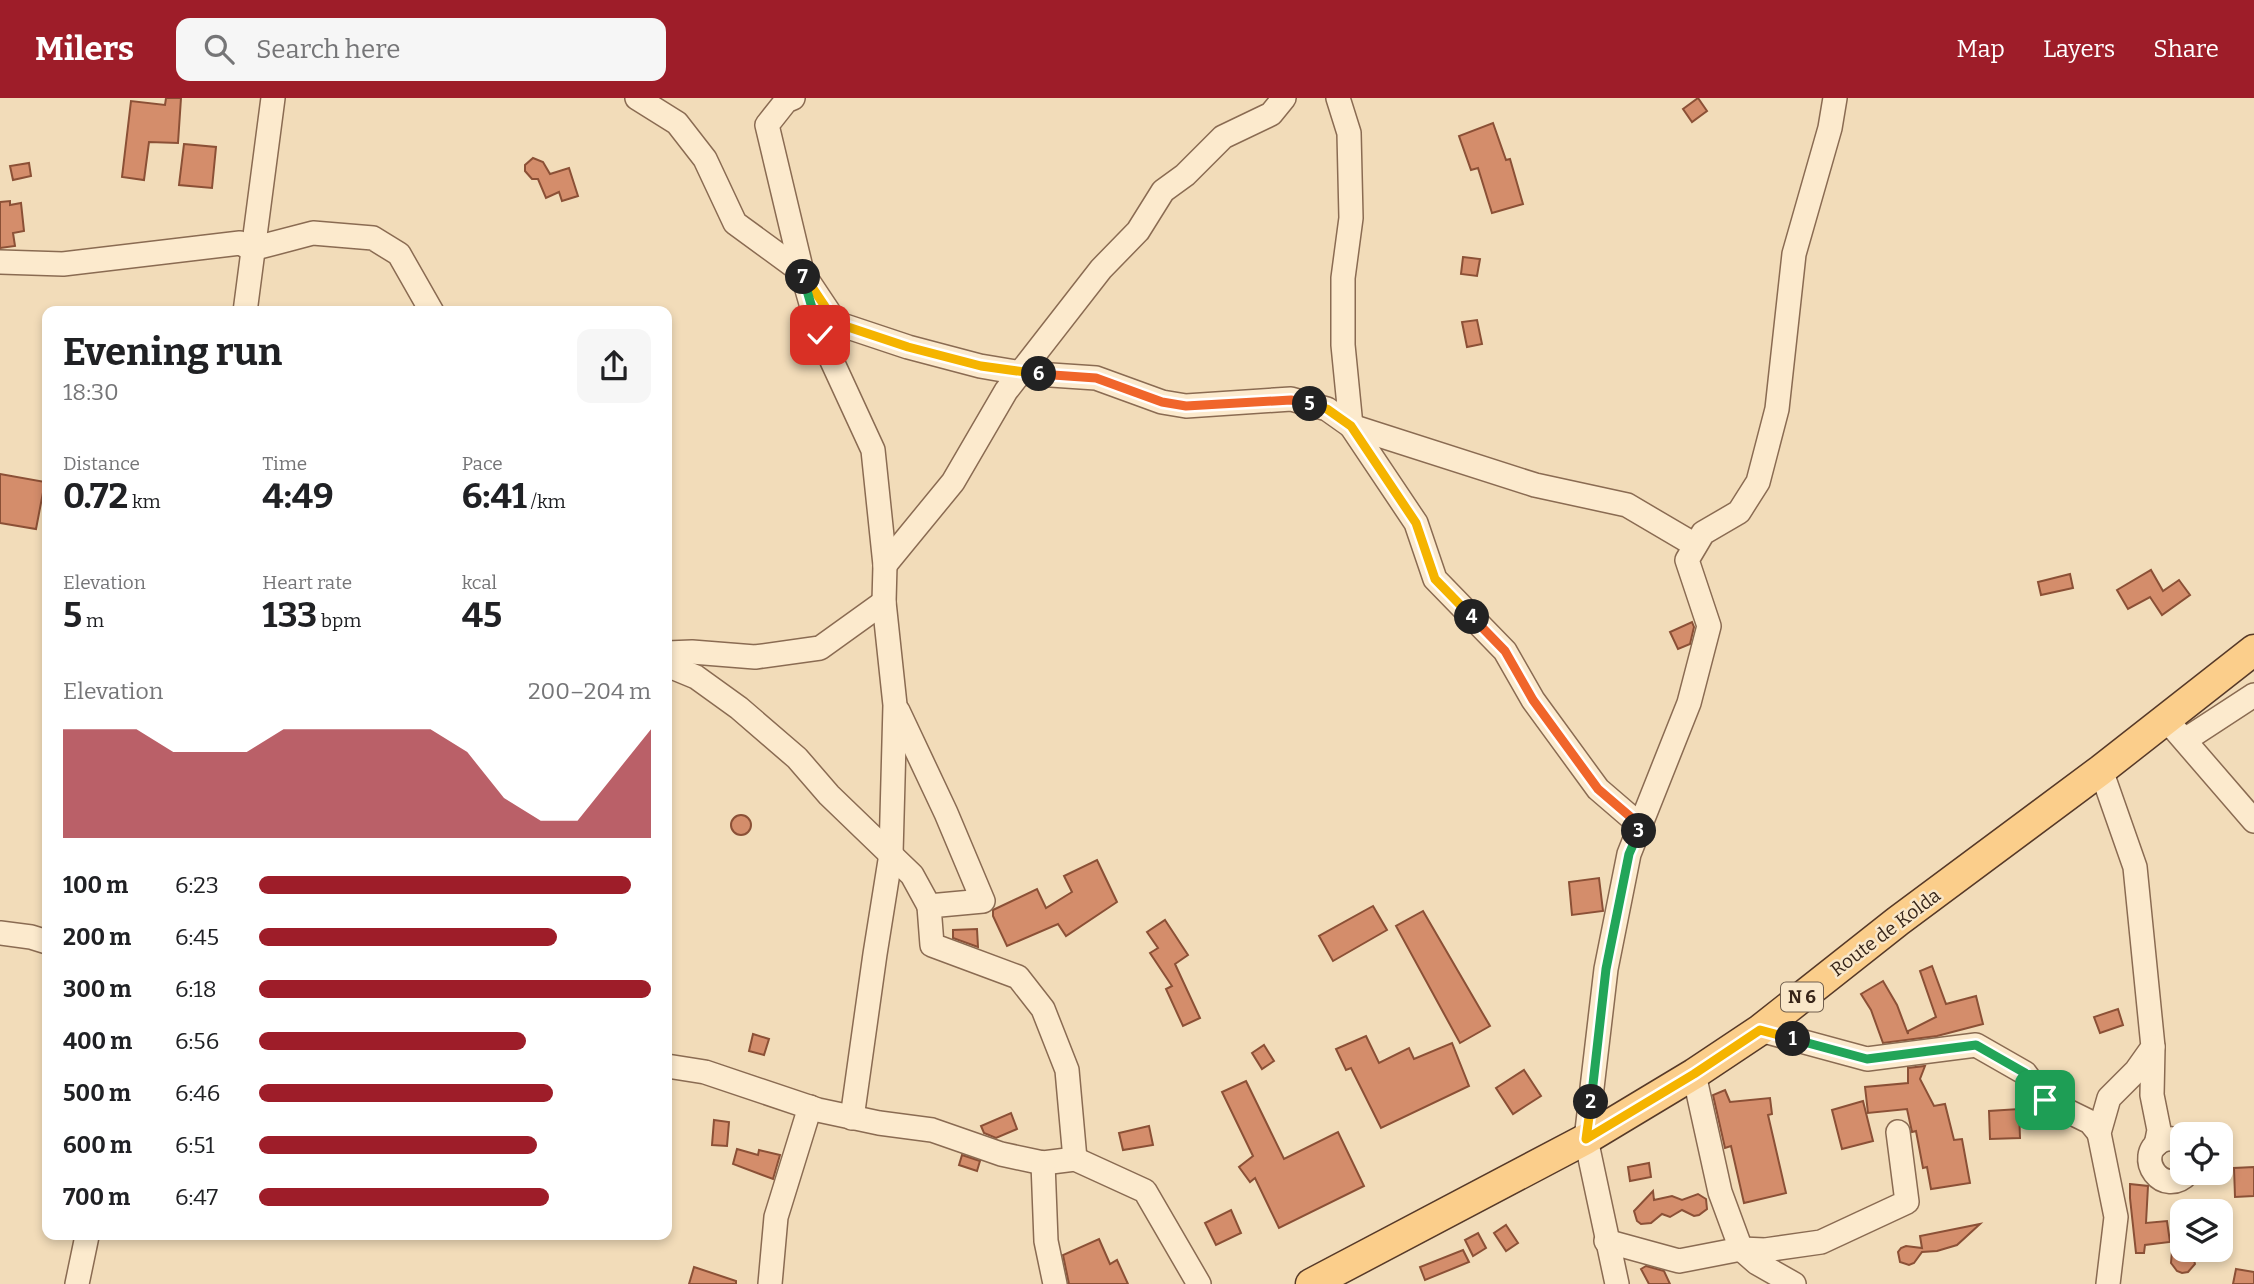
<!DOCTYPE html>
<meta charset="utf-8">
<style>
body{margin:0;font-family:Bitter,serif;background:#f6f6f6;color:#202124;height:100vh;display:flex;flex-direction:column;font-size:26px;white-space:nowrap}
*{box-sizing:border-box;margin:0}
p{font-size:23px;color:#757577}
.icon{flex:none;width:38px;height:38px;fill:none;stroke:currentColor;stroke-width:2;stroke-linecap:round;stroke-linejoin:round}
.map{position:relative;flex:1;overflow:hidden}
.sheet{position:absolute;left:42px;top:208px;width:630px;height:934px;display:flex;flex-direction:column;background:#fff;border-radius:14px;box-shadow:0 4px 10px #0003}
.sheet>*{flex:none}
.controls{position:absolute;left:2170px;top:1024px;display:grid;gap:14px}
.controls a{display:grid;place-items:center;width:63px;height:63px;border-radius:14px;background:#fff;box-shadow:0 4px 10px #0003;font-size:35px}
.pin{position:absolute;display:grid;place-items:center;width:60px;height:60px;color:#fff;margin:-30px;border-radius:14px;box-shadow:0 4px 10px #0006}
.km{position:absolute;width:35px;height:35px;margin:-18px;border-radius:50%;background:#222;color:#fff;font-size:19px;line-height:35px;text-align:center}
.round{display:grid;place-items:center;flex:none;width:74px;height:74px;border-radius:14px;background:#f6f6f6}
.head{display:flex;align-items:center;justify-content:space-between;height:119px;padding:0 21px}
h1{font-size:38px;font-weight:700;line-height:52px}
.metrics{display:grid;grid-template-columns:repeat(3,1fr);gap:10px;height:119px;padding:7px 21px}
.metrics div{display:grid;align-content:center}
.metrics b{font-size:35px;font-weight:700}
.metrics small{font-size:19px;font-weight:400}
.metrics p{font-size:19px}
.chart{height:196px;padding:14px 21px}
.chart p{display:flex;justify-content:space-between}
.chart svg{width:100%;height:126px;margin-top:7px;fill:#9e1d29;opacity:.7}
ul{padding:0 21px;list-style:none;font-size:23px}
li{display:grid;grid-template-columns:112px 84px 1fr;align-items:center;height:52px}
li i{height:18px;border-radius:9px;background:#9e1d29}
header{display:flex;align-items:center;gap:42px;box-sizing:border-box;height:98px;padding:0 35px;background:#9e1d29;color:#fff}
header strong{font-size:33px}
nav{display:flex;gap:38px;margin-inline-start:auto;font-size:24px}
.search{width:490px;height:63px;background:#f6f6f6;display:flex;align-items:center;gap:18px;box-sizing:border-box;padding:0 24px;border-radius:14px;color:#757577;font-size:26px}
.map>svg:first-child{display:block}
.building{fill:#d48d6b;stroke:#8b5036;stroke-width:2}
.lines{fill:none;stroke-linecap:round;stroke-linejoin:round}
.minor-casing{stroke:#8a6b52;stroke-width:26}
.major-casing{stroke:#563928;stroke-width:33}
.minor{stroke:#fceacd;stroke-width:23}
.major{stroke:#fbce8b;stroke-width:30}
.split-1-casing{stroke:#fff;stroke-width:14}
.split-2-casing{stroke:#fff;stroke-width:14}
.split-3-casing{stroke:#fff;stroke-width:14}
.split-4-casing{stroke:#fff;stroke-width:14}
.split-5-casing{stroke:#fff;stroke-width:14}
.split-6-casing{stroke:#fff;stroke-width:14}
.split-7-casing{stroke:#fff;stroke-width:14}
.split-8-casing{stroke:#fff;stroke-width:14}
.split-1{stroke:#22a559;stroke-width:9}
.split-2{stroke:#f5b400;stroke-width:9}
.split-3{stroke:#22a559;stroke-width:9}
.split-4{stroke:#f0652b;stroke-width:9}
.split-5{stroke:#f5b400;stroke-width:9}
.split-6{stroke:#f0652b;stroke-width:9}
.split-7{stroke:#f5b400;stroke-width:9}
.split-8{stroke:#22a559;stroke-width:9}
.labels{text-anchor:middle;stroke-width:5;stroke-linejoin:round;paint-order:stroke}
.shield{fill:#f9e7c9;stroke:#715f4e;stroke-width:2}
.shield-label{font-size:18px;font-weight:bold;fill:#372519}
.street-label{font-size:19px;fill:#372519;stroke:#f9e7c9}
</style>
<header>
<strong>Milers</strong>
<div class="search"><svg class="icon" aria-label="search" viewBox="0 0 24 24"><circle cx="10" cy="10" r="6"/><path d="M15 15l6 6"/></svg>Search here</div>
<nav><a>Map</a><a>Layers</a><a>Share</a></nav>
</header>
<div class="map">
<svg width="2254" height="1186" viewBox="0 0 2254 1186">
<rect width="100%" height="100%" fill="#f2dcb9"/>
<!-- building -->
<g class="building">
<path d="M166,0H181L178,45L149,44L144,82L122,79L131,3L165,7Z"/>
<path d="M1698,0L1707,13L1692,24L1683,11Z"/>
<path d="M1493,25L1506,62L1510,61L1523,106L1492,115L1478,70L1471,72L1459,38Z"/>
<path d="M184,46L216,49L212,90L179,87Z"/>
<path d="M533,60L543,64L550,76L569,70L578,98L562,103L559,94L546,100L538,81H532L525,73V67Z"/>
<path d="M29,65L31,78L13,82L10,68Z"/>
<path d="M10,103V107L21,105L24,133L13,135L15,148L0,150V104Z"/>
<path d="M1463,159L1480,161L1477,178L1461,176Z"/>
<path d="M1477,222L1482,246L1467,249L1462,224Z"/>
<path d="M0,376L45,384L36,431L0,425Z"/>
<path d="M2151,472L2163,493L2179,482L2190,497L2162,517L2150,499L2128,511L2117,492Z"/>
<path d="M2070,476L2073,490L2041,497L2038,484Z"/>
<path d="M1692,524L1694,529L1690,546L1678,551L1670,534Z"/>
<circle cx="741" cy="727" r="10"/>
<path d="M1097,762L1117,804L1066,838L1058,826L1007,848L993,818V812L1037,791L1046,810L1072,794L1064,778Z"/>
<path d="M1599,780L1603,813L1572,817L1569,784Z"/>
<path d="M1373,808L1387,832L1333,863L1319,838Z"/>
<path d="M1423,813L1490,928L1460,945L1396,828Z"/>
<path d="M1165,822L1188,857L1175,866L1200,920L1183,928L1166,891L1172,888L1150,855L1158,850L1147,834Z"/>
<path d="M977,831L978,849L953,840V832Z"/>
<path d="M1932,868L1946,906L1976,898L1983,926L1937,938L1883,945L1871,912L1861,896L1883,883L1897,907L1908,936V933L1936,919L1920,873Z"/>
<path d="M2118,911L2123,927L2100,935L2094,919Z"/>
<path d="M753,936L769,941L764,957L749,953Z"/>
<path d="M1366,938L1379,965L1409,950L1414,961L1452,945L1469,988L1381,1030L1351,970L1346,972L1336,951Z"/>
<path d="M1264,947L1274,963L1262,971L1252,955Z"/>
<path d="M1925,968L1920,981L1934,1008L1945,1006L1954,1042L1962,1041L1970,1085L1931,1091L1927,1069L1923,1070L1916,1033L1912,1034L1907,1011L1868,1015L1865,989L1908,985V970Z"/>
<path d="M1524,972L1541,998L1513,1016L1496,990Z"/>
<path d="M1246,983L1284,1061L1338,1034L1364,1088L1279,1130L1255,1080L1250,1084L1239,1069L1253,1058L1222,994Z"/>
<path d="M1725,992L1730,1004L1770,1000L1772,1016L1768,1017L1786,1095L1744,1105L1731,1048L1725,1050L1713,997Z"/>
<path d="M1863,1003L1873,1043L1842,1051L1832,1012Z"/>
<path d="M2019,1011L2020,1040L1990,1041L1989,1013Z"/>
<path d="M1011,1015L1017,1031L996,1040L984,1035L981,1028Z"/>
<path d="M714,1022L729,1024L727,1048L712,1047Z"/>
<path d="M1149,1028L1153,1047L1123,1052L1119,1035Z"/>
<path d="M737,1051L758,1057L759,1052L780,1057L773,1081L733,1066Z"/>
<path d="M962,1057L980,1063L977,1073L959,1067Z"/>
<path d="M1649,1065L1651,1079L1630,1083L1628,1069Z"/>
<path d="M2254,1069V1098L2235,1099L2234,1070Z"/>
<path d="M2130,1086L2148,1088L2146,1125L2167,1123L2170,1144L2145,1147L2144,1155H2136L2130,1100Z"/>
<path d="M1653,1093L1654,1102L1672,1098L1682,1102L1698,1096L1706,1101L1707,1111L1699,1117L1694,1118L1682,1112L1670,1119L1662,1116L1651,1125L1641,1126L1637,1123L1634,1113Z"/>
<path d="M1231,1112L1241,1135L1216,1147L1205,1125Z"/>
<path d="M1980,1126L1957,1147L1937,1153L1922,1154L1914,1165L1909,1167L1900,1164L1898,1154L1901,1150L1906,1148L1922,1150L1920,1138Z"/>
<path d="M1506,1127L1518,1145L1506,1153L1494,1135Z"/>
<path d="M1478,1135L1486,1150L1473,1158L1465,1142Z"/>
<path d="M1099,1141L1110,1166L1117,1162L1128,1186H1069L1063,1157Z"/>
<path d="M2182,1151L2192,1155L2195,1166L2188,1174L2182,1175L2177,1173L2171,1165L2172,1153Z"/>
<path d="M1463,1152L1469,1164L1425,1182L1420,1169Z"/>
<path d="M1646,1168L1664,1173L1670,1186H1649L1641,1171Z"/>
<path d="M694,1169L736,1183V1186H689Z"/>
<path d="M2236,1171L2254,1174V1186H2233Z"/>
</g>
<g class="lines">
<!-- minor casing -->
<g class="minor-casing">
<g id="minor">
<path d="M637,0L677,25L705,61L735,125L802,174L820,237L873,352L885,467L884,504L895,607L891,756L875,856L852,1020"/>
<path d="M793,0L786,3L767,27L802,174L836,225L908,249L980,268L1021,275L1096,280L1162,304L1186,308L1291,301L1327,311L1351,328L1535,387L1627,407L1695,447"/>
<path d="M1338,0L1349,35L1351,120L1343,180V247L1351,328L1416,425L1435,481L1505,553L1533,602L1598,691L1641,728"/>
<path d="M0,164L63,166L240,145L252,151L313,135L373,140L399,156L432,214"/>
<path d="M245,214L273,0"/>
<path d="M885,467L953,384L1006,293L1101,171L1138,133L1163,93L1185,77L1223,39L1271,16L1284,0"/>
<path d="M667,555L692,554L755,559L820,550L884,504"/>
<path d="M667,567L696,579L739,610L797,660L829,697L912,777L929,808"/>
<path d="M898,613L946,715L983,803L929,808L932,847L1018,879L1043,911L1067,972L1075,1061"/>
<path d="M2165,620L2254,723"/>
<path d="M2185,642L2254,597"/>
<path d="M2101,672L2135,769L2153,949L2136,973L2109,1000L2099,1035L2116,1119L2108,1186"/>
<path d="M0,835L31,839L47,844"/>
<path d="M1760,932L1867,961L1976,947L2025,975L2045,1002L2090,1024L2099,1035"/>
<path d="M2153,949L2152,997L2159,1032L2156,1047"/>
<path d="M667,968L705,974L818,1012L879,1025L932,1032L1001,1056L1043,1065L1075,1061L1145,1093L1199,1186"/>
<path d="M1694,976L1720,1094L1741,1151L1757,1165L1794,1186"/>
<path d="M2182,1043C2175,1040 2168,1040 2161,1043C2133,1058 2163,1103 2189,1074"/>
<path d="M1043,1065L1046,1143L1055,1186"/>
<path d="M1606,1143L1679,1163L1741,1151L1765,1152L1821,1144L1907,1104L1898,1034"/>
<path d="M77,1186L87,1138"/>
<path d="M770,1186L776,1119L810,1009"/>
<path d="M1617,1186L1586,1041L1606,871L1629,756L1689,605L1709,528L1687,462L1703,435L1739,414L1758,384L1777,311L1794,156L1830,30L1835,0"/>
</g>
</g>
<!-- major casing -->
<g class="major-casing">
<path id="major" d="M1311,1186L1586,1041L1694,976L1760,932L1898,823L2101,672L2254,552"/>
</g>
<!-- minor -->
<use href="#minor" class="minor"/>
<!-- major -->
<use href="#major" class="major"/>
</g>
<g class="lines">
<!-- split-1 casing -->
<g class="split-1-casing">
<path id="split-1" d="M1793,941L1867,961L1976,947L2025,975L2045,1002"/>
</g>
<!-- split-2 casing -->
<g class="split-2-casing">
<path id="split-2" d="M1591,1004L1586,1041L1694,976L1760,932L1793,941"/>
</g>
<!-- split-3 casing -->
<g class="split-3-casing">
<path id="split-3" d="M1591,1004L1606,871L1629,756L1639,733"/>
</g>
<!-- split-4 casing -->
<g class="split-4-casing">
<path id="split-4" d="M1472,519L1505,553L1533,602L1598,691L1641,728L1639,733"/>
</g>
<!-- split-5 casing -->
<g class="split-5-casing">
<path id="split-5" d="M1310,306L1327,311L1351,328L1416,425L1435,481L1472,519"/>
</g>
<!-- split-6 casing -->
<g class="split-6-casing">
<path id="split-6" d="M1039,276L1096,280L1162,304L1186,308L1291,302L1310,306"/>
</g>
<!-- split-7 casing -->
<g class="split-7-casing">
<path id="split-7" d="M803,179L802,174L836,225L908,249L981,268L1039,276"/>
</g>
<!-- split-8 casing -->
<g class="split-8-casing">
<path id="split-8" d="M803,179L820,237"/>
</g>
<!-- split-1 -->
<use href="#split-1" class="split-1"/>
<!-- split-2 -->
<use href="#split-2" class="split-2"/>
<!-- split-3 -->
<use href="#split-3" class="split-3"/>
<!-- split-4 -->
<use href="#split-4" class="split-4"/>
<!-- split-5 -->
<use href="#split-5" class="split-5"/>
<!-- split-6 -->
<use href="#split-6" class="split-6"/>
<!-- split-7 -->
<use href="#split-7" class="split-7"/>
<!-- split-8 -->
<use href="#split-8" class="split-8"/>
</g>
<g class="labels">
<!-- shield labels -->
<rect class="shield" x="1781" y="884.5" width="42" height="29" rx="5"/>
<g class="shield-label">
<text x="1802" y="905">N 6</text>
</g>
<!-- street labels -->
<g class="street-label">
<text transform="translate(1885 834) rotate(-37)" y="7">Route de Kolda</text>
</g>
</g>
</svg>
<div class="controls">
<a><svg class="icon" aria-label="locate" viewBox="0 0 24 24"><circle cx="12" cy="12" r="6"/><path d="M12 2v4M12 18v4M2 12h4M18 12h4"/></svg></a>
<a><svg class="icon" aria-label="layers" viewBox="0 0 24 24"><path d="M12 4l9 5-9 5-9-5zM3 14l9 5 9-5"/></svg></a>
</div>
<div class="pin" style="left:2045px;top:1002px;background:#1e9e55"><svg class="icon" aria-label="arrive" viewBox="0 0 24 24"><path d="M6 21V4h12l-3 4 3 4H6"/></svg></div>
<div class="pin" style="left:820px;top:237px;background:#d93025"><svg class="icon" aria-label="check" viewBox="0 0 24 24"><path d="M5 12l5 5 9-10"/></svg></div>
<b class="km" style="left:1793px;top:941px">1</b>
<b class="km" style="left:1591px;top:1004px">2</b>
<b class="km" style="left:1639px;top:733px">3</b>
<b class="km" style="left:1472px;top:519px">4</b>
<b class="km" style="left:1310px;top:306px">5</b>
<b class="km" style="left:1039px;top:276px">6</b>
<b class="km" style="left:803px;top:179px">7</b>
<section class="sheet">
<div class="head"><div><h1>Evening run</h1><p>18:30</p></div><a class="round"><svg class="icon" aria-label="share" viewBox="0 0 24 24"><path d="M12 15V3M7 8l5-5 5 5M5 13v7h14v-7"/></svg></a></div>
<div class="metrics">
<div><p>Distance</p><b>0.72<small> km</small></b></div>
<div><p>Time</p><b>4:49</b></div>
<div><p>Pace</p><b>6:41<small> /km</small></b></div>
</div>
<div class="metrics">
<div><p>Elevation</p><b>5<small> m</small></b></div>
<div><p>Heart rate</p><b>133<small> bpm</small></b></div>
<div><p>kcal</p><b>45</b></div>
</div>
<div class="chart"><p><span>Elevation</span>200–204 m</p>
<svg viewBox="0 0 160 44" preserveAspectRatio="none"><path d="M0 44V6L10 6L20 6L30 14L40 14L50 14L60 6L70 6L80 6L90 6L100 6L110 14L120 30L130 38L140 38L150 22L160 6V44z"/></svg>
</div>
<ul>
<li><b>100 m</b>6:23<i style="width:95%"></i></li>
<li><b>200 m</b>6:45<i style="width:76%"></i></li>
<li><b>300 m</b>6:18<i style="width:100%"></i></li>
<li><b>400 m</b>6:56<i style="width:68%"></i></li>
<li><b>500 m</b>6:46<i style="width:75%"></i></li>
<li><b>600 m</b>6:51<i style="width:71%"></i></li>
<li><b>700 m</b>6:47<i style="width:74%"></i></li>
</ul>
</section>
</div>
